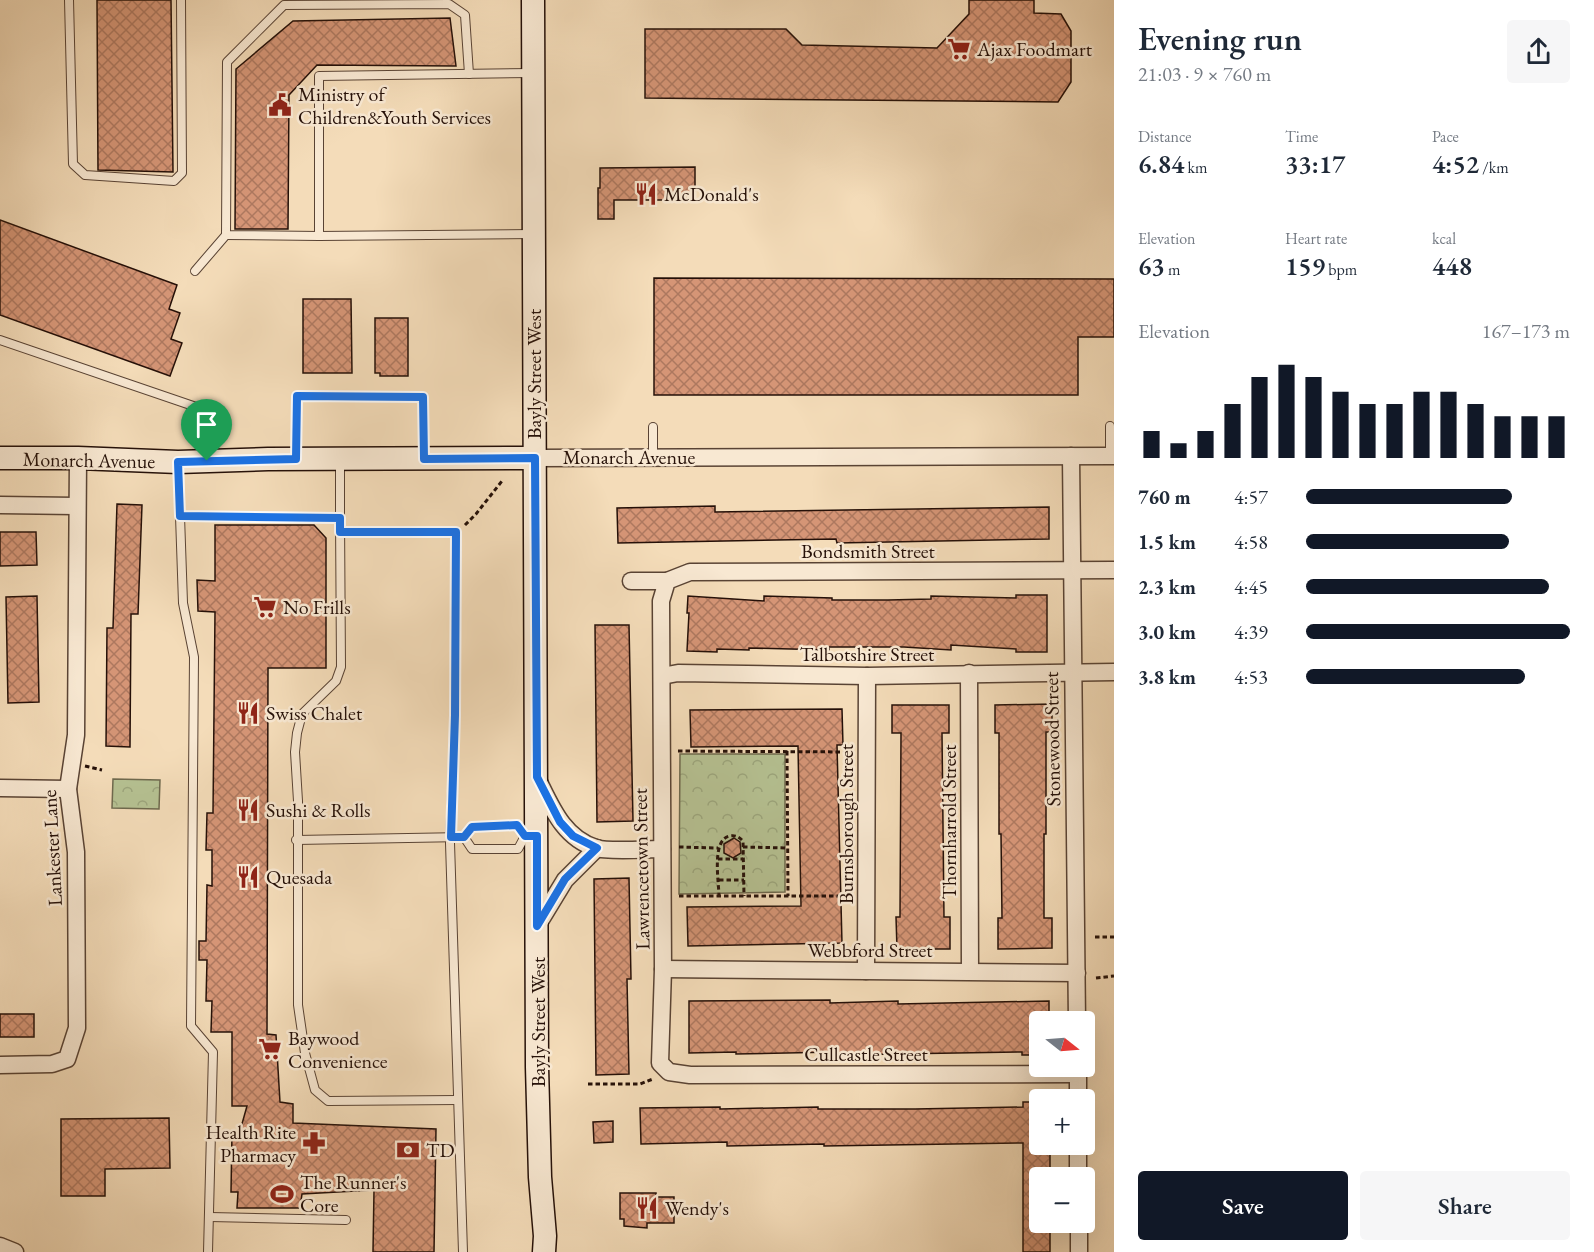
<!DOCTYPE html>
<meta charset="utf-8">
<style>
body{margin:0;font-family:"EB Garamond",serif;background:#f6f6f7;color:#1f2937;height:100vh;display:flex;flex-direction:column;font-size:22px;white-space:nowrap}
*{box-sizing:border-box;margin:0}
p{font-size:20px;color:#747a83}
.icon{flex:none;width:33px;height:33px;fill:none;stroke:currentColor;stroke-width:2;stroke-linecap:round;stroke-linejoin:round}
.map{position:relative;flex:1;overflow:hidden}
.panel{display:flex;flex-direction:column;background:#fff;width:480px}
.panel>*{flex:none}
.needle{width:39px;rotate:107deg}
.controls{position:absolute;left:1029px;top:1011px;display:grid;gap:12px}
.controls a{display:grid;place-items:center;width:66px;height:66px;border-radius:6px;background:#fff;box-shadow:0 6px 24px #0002;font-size:30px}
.pin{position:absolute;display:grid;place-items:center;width:51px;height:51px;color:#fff;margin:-62px -26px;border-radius:50% 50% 50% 0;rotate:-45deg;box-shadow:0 0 6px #0007}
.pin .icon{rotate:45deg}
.round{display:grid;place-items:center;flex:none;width:63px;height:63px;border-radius:6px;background:#f6f6f7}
.head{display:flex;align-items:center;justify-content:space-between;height:102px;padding:0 24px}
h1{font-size:33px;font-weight:600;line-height:45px}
.figures{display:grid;grid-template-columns:repeat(3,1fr);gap:9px;height:102px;padding:6px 24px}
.figures div{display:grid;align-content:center}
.figures b{font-size:26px;font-weight:600}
.figures small{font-size:16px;font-weight:400}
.figures p{font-size:16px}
.chart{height:168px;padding:12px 24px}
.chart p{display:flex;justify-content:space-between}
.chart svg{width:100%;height:108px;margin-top:6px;stroke:#111827;stroke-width:6}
.button{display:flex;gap:12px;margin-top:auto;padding:12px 24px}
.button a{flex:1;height:69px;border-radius:6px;background:#111827;color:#fff;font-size:24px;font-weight:600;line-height:69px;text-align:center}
.button a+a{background:#f6f6f7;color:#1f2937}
ul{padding:0 24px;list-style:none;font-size:20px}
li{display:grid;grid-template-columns:96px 72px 1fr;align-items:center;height:45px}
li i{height:15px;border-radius:8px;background:#111827}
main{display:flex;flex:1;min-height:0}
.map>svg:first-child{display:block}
.park{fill:url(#park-crowns);stroke:#6e694e;stroke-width:1.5}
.building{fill:url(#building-cross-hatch);stroke:#251008;stroke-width:1.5}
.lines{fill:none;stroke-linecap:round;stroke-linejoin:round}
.lane-casing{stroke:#594334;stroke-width:10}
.street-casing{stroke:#594334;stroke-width:19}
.secondary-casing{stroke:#251008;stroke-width:25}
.path{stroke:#251008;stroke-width:3;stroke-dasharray:4.5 3;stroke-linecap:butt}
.lane{stroke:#f8e8d2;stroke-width:8}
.street{stroke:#f8e8d2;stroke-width:16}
.secondary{stroke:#f8e8d2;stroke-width:22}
.route-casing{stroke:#fff;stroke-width:12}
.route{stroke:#1a73e8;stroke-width:8}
.labels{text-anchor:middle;stroke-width:5;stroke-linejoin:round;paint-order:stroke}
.poi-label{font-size:20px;fill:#251008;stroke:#f8e8d2;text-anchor:start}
.street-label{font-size:20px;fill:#251008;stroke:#f8e8d2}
</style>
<main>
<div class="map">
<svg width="1114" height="1252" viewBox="0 0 1114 1252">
<defs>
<pattern id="park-crowns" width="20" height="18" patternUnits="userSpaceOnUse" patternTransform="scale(1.5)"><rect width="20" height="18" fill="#b6c293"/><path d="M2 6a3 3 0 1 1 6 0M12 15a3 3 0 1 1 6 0" fill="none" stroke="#9ca67d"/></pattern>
<pattern id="building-cross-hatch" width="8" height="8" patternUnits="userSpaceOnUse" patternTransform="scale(1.5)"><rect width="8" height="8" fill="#d59576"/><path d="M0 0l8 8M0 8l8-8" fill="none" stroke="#ad785f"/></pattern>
</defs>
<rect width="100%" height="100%" fill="#f4dcb9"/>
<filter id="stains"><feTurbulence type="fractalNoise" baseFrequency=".00333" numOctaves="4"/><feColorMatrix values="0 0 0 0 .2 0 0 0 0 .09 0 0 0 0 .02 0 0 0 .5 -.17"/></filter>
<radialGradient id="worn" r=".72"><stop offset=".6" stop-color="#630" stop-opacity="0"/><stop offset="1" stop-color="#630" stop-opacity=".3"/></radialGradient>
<!-- park -->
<g class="park">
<path d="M680,754H785V892L679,894Z"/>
<path d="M113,779L160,780L159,809L112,808Z"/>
</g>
<!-- building -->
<g class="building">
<path d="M97,0H171L173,172L98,170Z"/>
<path d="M969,0H1034V13L1061,14L1071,31V82L1058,102L645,98V29H786L802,45L937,48L969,14Z"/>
<path d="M450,18L456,66L317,65L289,95L288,229H235L236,69L293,21Z"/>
<path d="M695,167V200H614V219H598V188H600V168Z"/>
<path d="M0,220L177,285L169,309L180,313L171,339L182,343L170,376L0,315Z"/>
<path d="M654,278L1114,279V337H1078V395H654Z"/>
<path d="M303,299H351L352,373H303Z"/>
<path d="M375,318H408V376H380V373H375Z"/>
<path d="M117,504L142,505L138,614H131L130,747L106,746L107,628H113Z"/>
<path d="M715,506V512L1049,507V539L837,543L836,539L618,543L617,508Z"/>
<path d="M215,525H314L326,538V668H268L267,1034L276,1035L280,1102L293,1104V1123L436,1129L434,1252H373L374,1190L302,1194L300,1208H237L238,1192H231L232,1131H240L247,1106H232V1032H211L212,1001H206L207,960H199V941H206L207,885L212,886V850H206L207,813H213L215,612L198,611L197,580L215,581Z"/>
<path d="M0,532H36L37,565L0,566Z"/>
<path d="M1016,595H1047V652H1016V649L951,645V650L904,647H829V650L749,648V650L717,649V652L687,651L689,613H687L688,596L764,601V596L832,598V600H888L931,599V596L1016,598Z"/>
<path d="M37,596L39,702L8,703L6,597Z"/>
<path d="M595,625H629L633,821L597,822Z"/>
<path d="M1052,704V732H1046V834H1044V918H1052V948L998,949V918H1002L1001,834H999V733H995V705Z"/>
<path d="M892,705H949V733H942L944,917H950V949H897L896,917H900L901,733H892Z"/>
<path d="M842,709L843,745H837L842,943L688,946L687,907L801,906L798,746L691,747L690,710Z"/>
<path d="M734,838L740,842L741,853L733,858L724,853V844Z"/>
<path d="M629,878L631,979H627L629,1074L596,1075L594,879Z"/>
<path d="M830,1000V1003L898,1001V1004L1049,1001V1022H1040V1055H1022V1052L835,1055V1052L736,1054V1052L689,1053V1001Z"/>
<rect x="0" y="1014" width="34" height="23"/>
<path d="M1023,1102H1040V1144H1050V1178H1040V1222H1050V1252H1023V1143L824,1146V1144L727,1146V1142L641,1144L640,1108L720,1107V1109L818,1107V1109H915L1023,1107Z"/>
<path d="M169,1118L170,1168L105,1169V1196H61V1119Z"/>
<path d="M613,1121V1142L594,1143L593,1122Z"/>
<path d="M620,1193H656V1197H674V1223H647V1228L624,1226V1219H620Z"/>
</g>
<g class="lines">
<!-- lane casing -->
<g class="lane-casing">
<g id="lane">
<path d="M69,0L73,164L85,175L174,181L182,173L181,0"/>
<path d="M532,73L319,76V236L533,234"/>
<path d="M319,236L226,235L227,62L284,5L449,4L465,15L469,74"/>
<path d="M195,271L226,235"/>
<path d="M0,340L205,410L207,460"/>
<path d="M1110,426V456"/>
<path d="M653,427V457"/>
<path d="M296,459L297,396L423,397L424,456"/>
<path d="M340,461V518"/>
<path d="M178,464L180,516L340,518L341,667L336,681L302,714L297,733L295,752L298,801V1005L305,1053L315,1090L328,1101L458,1100"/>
<path d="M180,516L183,603L194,657L191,1026L213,1052L208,1252"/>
<path d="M340,532H456L455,715L450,843L463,1252"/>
<path d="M464,837L472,849H518L525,836"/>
<path d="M296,840L464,837L472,827L517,825L525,836"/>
<path d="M210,1217L346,1220"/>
</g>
</g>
<!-- street casing -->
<g class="street-casing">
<g id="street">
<path d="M1071,456L1077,1022"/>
<path d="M535,458L1114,456"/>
<path d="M0,505L76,506"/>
<path d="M631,581H667"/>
<path d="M969,673L970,971"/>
<path d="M662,676L678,673L867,676L1114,672"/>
<path d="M537,778C551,806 563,838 596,848C608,852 647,849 662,849"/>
<path d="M0,788L68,789"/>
<path d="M537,926L565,880L597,848"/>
<path d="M663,969L1077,973"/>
<path d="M866,971L867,676"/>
<path d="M0,1065L52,1064L67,1059L77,1028L76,852L68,789L76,735L78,458"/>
<path d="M1078,1066V1100"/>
<path d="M1078,1074L690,1075L669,1072L660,1063L663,969L661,601L667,581L690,572L1114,570"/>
<path d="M1078,1144V1178"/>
<path d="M1079,1222V1252"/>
<path d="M0,1246L15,1252"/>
</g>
</g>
<!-- secondary casing -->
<g class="secondary-casing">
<g id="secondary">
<path d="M533,0L537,1067L540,1177L545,1236L544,1252"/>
<path d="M0,458H78L178,462L268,459L535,458"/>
</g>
</g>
<!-- path -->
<g class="path">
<path d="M465,525L476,514L502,481"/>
<path d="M678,751L850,752"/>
<path d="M787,751L788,896"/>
<path d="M85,766L102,770"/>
<path d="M679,847L718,848"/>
<path d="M743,847L788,848"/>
<path d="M718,859H743"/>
<path d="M719,880H744"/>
<path d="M679,896H852"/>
<path d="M719,897C719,882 711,839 730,836C736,835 739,837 743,841L744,896"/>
<path d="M1095,937H1114"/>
<path d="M1096,978L1114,976"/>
<path d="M588,1084H640L653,1079"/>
</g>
<!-- lane -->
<use href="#lane" class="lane"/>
<!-- street -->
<use href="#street" class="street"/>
<!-- secondary -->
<use href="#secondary" class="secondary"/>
</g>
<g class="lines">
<!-- route casing -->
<g class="route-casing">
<path id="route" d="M297,396L423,397L424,459L535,458L537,777L560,822L573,836L597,848L565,879L537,926V836H525L517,825L472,827L464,837H451L455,715L456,532H340V518L180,516L178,462L296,459Z"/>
</g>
<!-- route -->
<use href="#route" class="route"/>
</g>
<!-- icons -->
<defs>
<g id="supermarket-bare" transform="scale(1.8)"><path d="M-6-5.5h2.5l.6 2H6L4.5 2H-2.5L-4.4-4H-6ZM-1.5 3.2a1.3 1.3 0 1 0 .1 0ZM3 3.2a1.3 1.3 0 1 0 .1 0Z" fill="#8f2418" stroke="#f8e8d2" stroke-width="2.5" paint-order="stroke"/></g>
<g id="civic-bare" transform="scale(1.8)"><path d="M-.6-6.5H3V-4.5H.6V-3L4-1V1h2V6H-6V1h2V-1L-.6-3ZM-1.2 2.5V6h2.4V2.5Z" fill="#8f2418" stroke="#f8e8d2" stroke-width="2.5" paint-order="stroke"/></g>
<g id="restaurant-bare" transform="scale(1.8)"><path d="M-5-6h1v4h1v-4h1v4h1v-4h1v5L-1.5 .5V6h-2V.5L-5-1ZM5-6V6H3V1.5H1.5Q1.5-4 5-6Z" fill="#8f2418" stroke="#f8e8d2" stroke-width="2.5" paint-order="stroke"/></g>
<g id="pharmacy-bare" transform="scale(1.8)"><path d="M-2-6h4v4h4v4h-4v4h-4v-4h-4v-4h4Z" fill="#8f2418" stroke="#f8e8d2" stroke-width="2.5" paint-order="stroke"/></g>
<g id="bank-bare" transform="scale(1.8)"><path d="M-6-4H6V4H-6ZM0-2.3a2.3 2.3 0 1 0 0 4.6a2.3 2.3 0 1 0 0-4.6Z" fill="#8f2418" stroke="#f8e8d2" stroke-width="2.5" paint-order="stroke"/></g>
<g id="stadium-bare" transform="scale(1.8)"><path d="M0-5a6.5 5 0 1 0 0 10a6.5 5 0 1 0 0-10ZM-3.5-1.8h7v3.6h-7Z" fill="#8f2418" stroke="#f8e8d2" stroke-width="2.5" paint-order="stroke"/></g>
</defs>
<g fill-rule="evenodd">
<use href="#supermarket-bare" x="959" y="49"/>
<use href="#civic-bare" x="280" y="105"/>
<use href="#restaurant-bare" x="646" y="194"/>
<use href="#supermarket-bare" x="265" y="607"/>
<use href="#restaurant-bare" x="248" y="713"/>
<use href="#restaurant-bare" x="248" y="810"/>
<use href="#restaurant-bare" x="248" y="877"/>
<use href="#supermarket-bare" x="270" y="1049"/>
<use href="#pharmacy-bare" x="314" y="1143"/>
<use href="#bank-bare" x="408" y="1150"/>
<use href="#stadium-bare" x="282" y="1194"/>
<use href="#restaurant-bare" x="647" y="1208"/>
</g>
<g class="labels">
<!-- poi labels -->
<g class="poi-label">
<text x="977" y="56">Ajax Foodmart</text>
<text x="298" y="101">Ministry of<tspan x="298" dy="23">Children&amp;Youth Services</tspan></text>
<text x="664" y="201">McDonald's</text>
<text x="283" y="614">No Frills</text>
<text x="266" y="720">Swiss Chalet</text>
<text x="266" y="817">Sushi &amp; Rolls</text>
<text x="266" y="884">Quesada</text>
<text x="288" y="1045">Baywood<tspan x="288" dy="23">Convenience</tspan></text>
<text x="296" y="1139" text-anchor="end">Health Rite<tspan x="296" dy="23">Pharmacy</tspan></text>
<text x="426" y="1157">TD</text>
<text x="300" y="1189">The Runner's<tspan x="300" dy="23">Core</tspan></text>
<text x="665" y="1215">Wendy's</text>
</g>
<!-- street labels -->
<g class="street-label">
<text transform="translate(534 374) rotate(-90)" y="7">Bayly Street West</text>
<text x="629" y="464">Monarch Avenue</text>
<text transform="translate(89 460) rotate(1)" y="7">Monarch Avenue</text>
<text x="868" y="558">Bondsmith Street</text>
<text x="867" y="661">Talbotshire Street</text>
<text transform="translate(1052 739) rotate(-91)" y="7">Stonewood Street</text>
<text transform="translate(949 822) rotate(-90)" y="7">Thornharrold Street</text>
<text transform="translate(846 824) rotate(-90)" y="7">Burnsborough Street</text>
<text transform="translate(52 848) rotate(-93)" y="7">Lankester Lane</text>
<text transform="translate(641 869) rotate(-91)" y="7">Lawrencetown Street</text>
<text x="870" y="957">Webbford Street</text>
<text transform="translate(538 1022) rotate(-90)" y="7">Bayly Street West</text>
<text x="866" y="1061">Cullcastle Street</text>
</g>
</g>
<rect width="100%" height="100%" filter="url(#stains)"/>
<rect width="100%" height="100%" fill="url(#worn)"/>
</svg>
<div class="controls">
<a><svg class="needle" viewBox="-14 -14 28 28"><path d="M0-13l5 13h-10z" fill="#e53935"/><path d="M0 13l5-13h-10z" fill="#747a83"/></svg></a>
<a>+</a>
<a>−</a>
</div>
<div class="pin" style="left:207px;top:461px;background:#1e9e55"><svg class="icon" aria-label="arrive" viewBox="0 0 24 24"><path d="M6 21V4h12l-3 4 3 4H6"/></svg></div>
</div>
<section class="panel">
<div class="head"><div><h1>Evening run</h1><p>21:03 · 9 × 760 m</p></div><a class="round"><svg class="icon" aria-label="share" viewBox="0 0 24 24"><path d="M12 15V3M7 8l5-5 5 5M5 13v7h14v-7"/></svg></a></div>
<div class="figures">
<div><p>Distance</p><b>6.84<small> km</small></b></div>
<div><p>Time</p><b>33:17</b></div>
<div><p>Pace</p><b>4:52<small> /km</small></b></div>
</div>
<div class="figures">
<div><p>Elevation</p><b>63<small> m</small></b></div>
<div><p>Heart rate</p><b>159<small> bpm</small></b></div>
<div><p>kcal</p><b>448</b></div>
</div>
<div class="chart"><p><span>Elevation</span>167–173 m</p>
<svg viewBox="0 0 160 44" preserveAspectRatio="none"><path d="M5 44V33M15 44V38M25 44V33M35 44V22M45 44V11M55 44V6M65 44V11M75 44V17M85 44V22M95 44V22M105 44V17M115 44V17M125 44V22M135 44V27M145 44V27M155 44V27"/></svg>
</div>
<ul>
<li><b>760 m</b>4:57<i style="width:78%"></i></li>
<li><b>1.5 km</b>4:58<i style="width:77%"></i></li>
<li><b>2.3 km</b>4:45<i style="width:92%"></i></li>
<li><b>3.0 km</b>4:39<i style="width:100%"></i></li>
<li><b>3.8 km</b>4:53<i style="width:83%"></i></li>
</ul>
<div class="button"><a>Save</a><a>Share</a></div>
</section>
</main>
